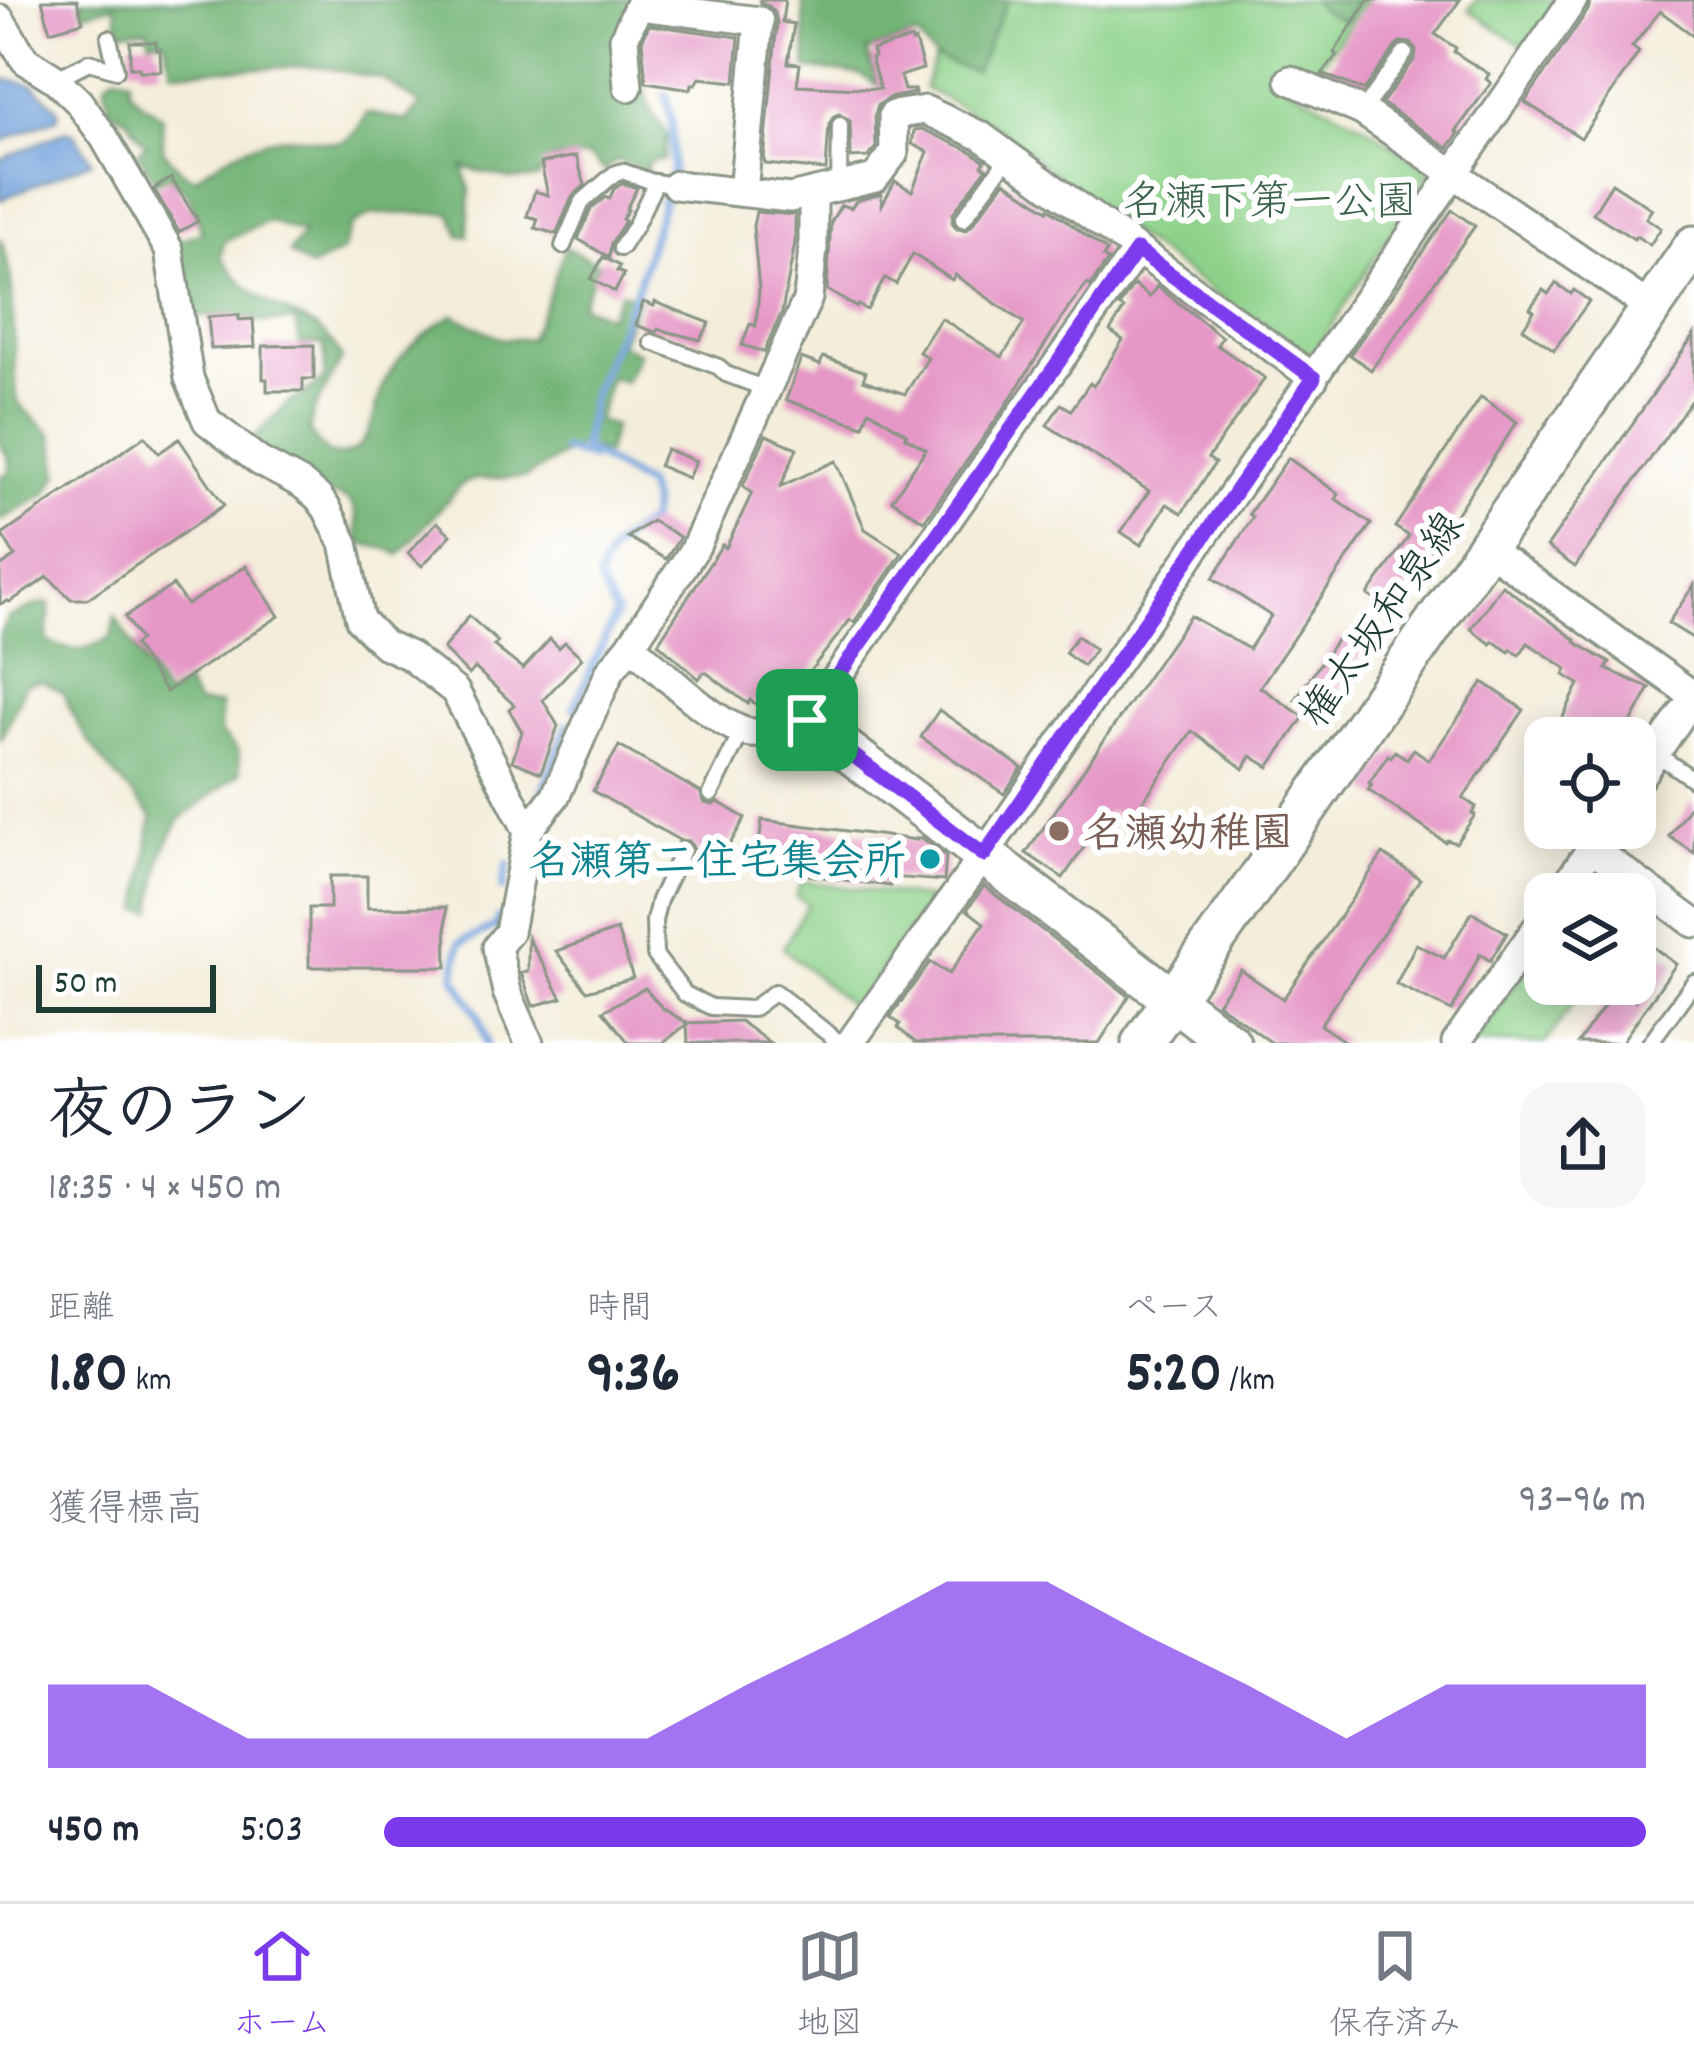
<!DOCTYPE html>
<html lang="ja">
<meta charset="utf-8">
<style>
body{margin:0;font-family:Dekko,"Klee One",sans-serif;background:#f6f6f7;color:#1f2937;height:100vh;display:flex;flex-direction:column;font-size:45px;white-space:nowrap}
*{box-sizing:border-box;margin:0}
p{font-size:39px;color:#747a83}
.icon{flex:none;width:66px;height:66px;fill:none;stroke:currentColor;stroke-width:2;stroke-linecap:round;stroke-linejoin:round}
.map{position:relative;height:1043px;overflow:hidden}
.drawer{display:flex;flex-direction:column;background:#fff;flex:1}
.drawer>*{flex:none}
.controls{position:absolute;left:1524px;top:717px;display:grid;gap:24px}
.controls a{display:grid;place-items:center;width:132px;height:132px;border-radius:24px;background:#fff;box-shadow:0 6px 30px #0003;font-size:60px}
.scale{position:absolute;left:36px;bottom:30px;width:180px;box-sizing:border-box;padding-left:12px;border:6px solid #1f3d34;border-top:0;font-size:33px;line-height:42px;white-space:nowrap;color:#1f3d34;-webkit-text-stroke:9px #fff;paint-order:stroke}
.pin{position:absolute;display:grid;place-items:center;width:102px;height:102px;color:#fff;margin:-51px;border-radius:24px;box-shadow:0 6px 18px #0006}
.round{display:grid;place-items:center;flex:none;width:126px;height:126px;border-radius:36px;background:#f6f6f7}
.summary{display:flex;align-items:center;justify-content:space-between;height:204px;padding:0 48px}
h1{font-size:66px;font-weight:700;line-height:90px}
.metrics{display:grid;grid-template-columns:repeat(3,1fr);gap:18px;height:204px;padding:12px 48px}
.metrics div{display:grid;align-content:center}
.metrics b{font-size:60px;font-weight:700}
.metrics small{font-size:33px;font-weight:400}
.metrics p{font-size:33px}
.chart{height:336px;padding:24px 48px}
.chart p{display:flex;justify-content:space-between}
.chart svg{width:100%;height:216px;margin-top:12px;fill:#7c3aed;opacity:.7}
ul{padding:0 48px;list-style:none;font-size:39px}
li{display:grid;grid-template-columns:192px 144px 1fr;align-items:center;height:90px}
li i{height:30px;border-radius:15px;background:#7c3aed}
.tabs{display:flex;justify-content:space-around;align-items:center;height:168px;border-top:3px solid #e0e1e3;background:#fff;font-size:33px;color:#747a83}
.tabs a{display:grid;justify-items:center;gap:6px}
.tabs .current{color:#7c3aed}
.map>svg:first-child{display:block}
.green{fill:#8ed28a;stroke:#56885f;stroke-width:3}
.forest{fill:#72b476;stroke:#487855;stroke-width:3}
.water{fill:#72a1db;stroke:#486f88;stroke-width:3}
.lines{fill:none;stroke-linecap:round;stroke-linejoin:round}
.stream{stroke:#72a1db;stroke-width:8}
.building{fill:#e597c6}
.lane-casing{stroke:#899586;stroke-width:20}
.street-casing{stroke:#899586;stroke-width:33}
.secondary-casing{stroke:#899586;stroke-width:45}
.lane{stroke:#fff;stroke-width:14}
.street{stroke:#fff;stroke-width:27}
.secondary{stroke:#fff;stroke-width:39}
.route-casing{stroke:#fff;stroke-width:24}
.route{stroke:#7c3aed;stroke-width:15}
.education-dot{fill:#8d6e63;stroke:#fff;stroke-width:4.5}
.culture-dot{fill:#0f9aa8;stroke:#fff;stroke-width:4.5}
.labels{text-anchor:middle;stroke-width:12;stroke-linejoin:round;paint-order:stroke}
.park-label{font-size:42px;fill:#3b624a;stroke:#fff}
.street-label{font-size:42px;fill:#1f3d34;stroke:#fff}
.education-label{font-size:42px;font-weight:bold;fill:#785e54;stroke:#fff;text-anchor:start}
.culture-label{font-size:42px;font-weight:bold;fill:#0d838f;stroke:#fff;text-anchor:end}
</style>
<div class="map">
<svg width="1694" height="1043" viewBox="0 0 1694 1043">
<rect width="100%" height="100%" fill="#fff"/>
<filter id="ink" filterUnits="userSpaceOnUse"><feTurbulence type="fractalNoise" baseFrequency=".00833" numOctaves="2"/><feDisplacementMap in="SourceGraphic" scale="24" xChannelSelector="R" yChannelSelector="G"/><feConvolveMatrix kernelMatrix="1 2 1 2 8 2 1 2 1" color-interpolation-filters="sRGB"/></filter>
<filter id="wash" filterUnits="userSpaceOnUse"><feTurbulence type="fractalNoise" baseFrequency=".004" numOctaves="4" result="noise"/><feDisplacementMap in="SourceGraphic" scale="48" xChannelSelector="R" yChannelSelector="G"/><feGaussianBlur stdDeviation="2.7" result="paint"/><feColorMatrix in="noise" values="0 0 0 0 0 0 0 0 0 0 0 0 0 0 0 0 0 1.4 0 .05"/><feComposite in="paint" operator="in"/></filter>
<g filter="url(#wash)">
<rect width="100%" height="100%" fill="#f3edd9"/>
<!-- green -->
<g class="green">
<path d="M803,0H1366L1311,78L1297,68L1287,86L1364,125L1430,171L1314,353L1302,355L1105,215L990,122L924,88L935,58L918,36L867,51L877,85L860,74L807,69Z"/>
<path d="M1476,0H1558L1526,48L1469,10Z"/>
<path d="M801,881L932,899L854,1009L783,948L808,903L796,897Z"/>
<path d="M1543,943L1545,984H1587L1545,1043H1473Z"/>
</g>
<!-- forest -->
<g class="forest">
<path d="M81,0H633L625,89L643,88L651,110L667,135L664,160L648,161L647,170L617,160L605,171L589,156L552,159L537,179H509L463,167L470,190L468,236H460L451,213L372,214L351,226L342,252L310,268L289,253L303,233L268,221L224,241L221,257C234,276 249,291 269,303C301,321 325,324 342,359L314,410L309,431C318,443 327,460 346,454C375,445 373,405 385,381C399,353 427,331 453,315L502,339H529L546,303L565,247L599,263L581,305L609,316L621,291L637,299L620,344L639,353L625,382L610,377L597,421L614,426L606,454L580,445L526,477L475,479L462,484L399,555L391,550L357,542C359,510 355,492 319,495L250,441L289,402L306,393L325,378L324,344H300L296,321L260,322L233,314L189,318L171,244L202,232L189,196L170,175L156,183L138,152L146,145L125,116L121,117L117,111L111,115L105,85L110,78L117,74L130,78L129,89L141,102L162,116L163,151L183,172L195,178C222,157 258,137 293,137C332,138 343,159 367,113L406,121L421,105L383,79L317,66L172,71L164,39L150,40L148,29L119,31L115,5L84,13Z"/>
<path d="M803,0H1008L975,72L935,58L917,36L867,51L877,85L860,74L807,69Z"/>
<path d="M1312,0H1357L1345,22L1322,11Z"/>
<path d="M0,237C21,291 9,347 18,403L53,436L59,474L46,494L0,521V476L9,473V459L0,444Z"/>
<path d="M40,604H50L47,641C76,655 84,651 111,637L115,616L165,697L185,684L197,704L220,705V733L238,751L240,773L179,820L162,854L153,911L140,910L152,816C118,779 81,741 63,693L41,681L26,684L0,742V635L8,618Z"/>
</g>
<!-- water -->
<g class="water">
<path d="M8,79L34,85L59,110L58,118L0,142V81Z"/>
<path d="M65,131L75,134L92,161L0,200V160Z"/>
</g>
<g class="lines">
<!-- stream -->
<g class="stream">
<path d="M564,450L591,458"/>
<path d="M574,708L616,614L598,580C607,548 621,539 649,522L652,503L646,486L583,448L593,393L638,285L673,169L672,125L666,95"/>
<path d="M540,797L568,725"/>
<path d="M503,888L508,864"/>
<path d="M487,1043L478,1015L455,977L460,943L497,926L498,918"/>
</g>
</g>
<g id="blocks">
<!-- building -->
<g class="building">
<path d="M42,0H77L83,22L50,31Z"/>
<path d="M760,0H785L782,22L794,24L788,63L800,64L797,85L880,89L871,58L874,57L872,50L911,39L912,42L915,41L923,69L900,76L904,90H915V93L889,98L878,105L875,115L876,147L868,157L851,158L850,121L839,114L834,116L829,124L826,170L766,164L764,161L777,23L775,13L769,6L760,3Z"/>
<path d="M1368,0H1460L1435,34L1456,48L1454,52L1489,74L1486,79L1491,83L1456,131L1459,133L1448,148L1382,103L1415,59L1416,50L1411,43L1402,42L1397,45L1364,90L1322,74L1337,55L1334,53Z"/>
<path d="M1591,0H1694V36L1660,11L1632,47L1639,52L1581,138L1525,102L1588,10Z"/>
<path d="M649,25L739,37L735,82L700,78L696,84H692L691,89L646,82L642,41Z"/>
<path d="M130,42H156V50H160L161,71H140L139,67H130Z"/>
<path d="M922,129L972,152L985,161L982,165L987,168L953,213L952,222L957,229L966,230L971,226L1005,181L1048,210L1049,208L1107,251L1103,257L1108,260L1090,286L1087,284L1069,307L1005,407L924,521L892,500L926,449L905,437L907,434L869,410L863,426L786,400L801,358L820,365L823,357L866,372L863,380L905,394L928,358L919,352L941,318L1002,357L1024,323L955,275L952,280L913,254L896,284L885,278L867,310L858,305L856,307L827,290L831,222L841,205L851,208L856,201L881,194L882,205L895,181L912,191L928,152L912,144L914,130Z"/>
<path d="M576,156L585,185L572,197L556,234L535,228L538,219L527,216L535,191L548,195L541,163Z"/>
<path d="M171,178L198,221L179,232L154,189Z"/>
<path d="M622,183L637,188L626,209L628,210L622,219L625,221L611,243L609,257L578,239L591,209L605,197L609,199L614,189Z"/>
<path d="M1612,183L1652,209L1646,218L1661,228L1650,245L1636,236L1634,239L1593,213Z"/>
<path d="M1452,210L1475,226L1371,370L1350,355Z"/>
<path d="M756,212L795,215V243L782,312L764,352L742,345L750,324L756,326L759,290L753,226Z"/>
<path d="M603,257L620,266L617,271L624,274L615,292L591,279Z"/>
<path d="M1556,283L1571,294L1574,290L1589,301L1554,350L1523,328L1534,311L1530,308L1543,290L1548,294Z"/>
<path d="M1134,285L1150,297L1157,286L1222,337L1217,345L1265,378L1208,458L1215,463L1182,513L1167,504L1141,545L1121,532L1149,491L1047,425L1061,404L1071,410L1090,383L1093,386L1097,381L1123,340L1110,331L1124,309L1119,306Z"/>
<path d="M643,302L654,306L655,302L710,323L700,340L658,329L657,332L652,331L636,325Z"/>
<path d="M239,315V320L253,319L255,347L211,349L208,317Z"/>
<path d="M1694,335V396L1575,567L1547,547Z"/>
<path d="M314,345V379H303V391H267V379H263V346Z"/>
<path d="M1481,397L1517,422L1392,611L1368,595L1409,536L1395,527Z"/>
<path d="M766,435L797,448L781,486L836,461L865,529L902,553L854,622L850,620L779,711L762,698L757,705L750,700L748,704L707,673H703L699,679L658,643L722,545L726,548L752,493L743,486Z"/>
<path d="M145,436L159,453L179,439L224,505L87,599H71L48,577L10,602L8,601L0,604V567L15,556L2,535Z"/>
<path d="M666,449L696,461L688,478L659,466Z"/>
<path d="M1288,458L1339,494L1336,499L1371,524L1260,687L1304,717L1269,767L1251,756L1244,769L1192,731L1129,821L1108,812L1063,878L1026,853L1190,616L1249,649L1271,616L1213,578L1253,517L1249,514Z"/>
<path d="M652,521L680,537L666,559L628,537Z"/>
<path d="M437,522L451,535L422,566L408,553Z"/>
<path d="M246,566L279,616L166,692L134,645L140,640L125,617L173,585L187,605Z"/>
<path d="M1502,585L1576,640L1575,642L1610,663L1606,669L1650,688L1624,736L1617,732L1615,737L1584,723L1582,728L1562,719L1579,684L1564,675L1567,669L1528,643L1519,655L1511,649L1509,652L1493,641L1491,644L1471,629Z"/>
<path d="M1694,585V639L1668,623Z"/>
<path d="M469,616L498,642L494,646L523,669L550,639L559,648L565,642L582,658L543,700L558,726L541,773L512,761L522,732L509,709L514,705L475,668L469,675L443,649Z"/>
<path d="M1353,631L1369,642L1318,716L1295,700L1339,636L1346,641Z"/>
<path d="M1077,636L1095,649L1083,666L1065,653Z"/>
<path d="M1483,682L1524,710L1463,798L1476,807L1472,813L1475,815L1456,843L1447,840L1445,842L1368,790L1372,785L1369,783L1388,755L1391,757L1395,751L1407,759L1414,749L1429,760Z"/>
<path d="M939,710L1022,768L1004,794L921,737Z"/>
<path d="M619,746L700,792L705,803L713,805L718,802L745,818L719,863L694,849L689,841L679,840L593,791Z"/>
<path d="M1694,800V853L1669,836Z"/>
<path d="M762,820L917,840V838H922L946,856L944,881L891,877L890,886L756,868Z"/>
<path d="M1383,854L1420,879L1320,1025L1347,1043H1272L1217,1003L1241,970L1283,999Z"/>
<path d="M330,876H367V908L446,907L447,967H309V908H330Z"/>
<path d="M984,886L1129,996L1099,1043H916L898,1028L900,1024L890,1017L930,962L949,974L984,923L967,910Z"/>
<path d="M1472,912L1507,933L1490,961L1480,954L1452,1011L1396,984L1416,944L1444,958Z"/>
<path d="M617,930L633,978L587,991L556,951Z"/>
<path d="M528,938L562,998L533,1006L521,973L528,971Z"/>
<path d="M1652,946L1676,964L1621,1043H1578L1617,988L1635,1001V968Z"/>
<path d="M645,988L662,1008L687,1023L740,1021L770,1043H688L687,1024L663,1043H629L603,1011Z"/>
</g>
</g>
</g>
<g filter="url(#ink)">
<use href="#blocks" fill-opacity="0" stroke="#899586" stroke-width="3"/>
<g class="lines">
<!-- lane casing -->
<g class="lane-casing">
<g id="lane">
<path d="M55,79L89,62L116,70L109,38"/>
<path d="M1362,111L1405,53"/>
<path d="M839,186L840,125"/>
<path d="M963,219L1009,156"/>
<path d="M563,246L582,202L614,174L622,171L653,182L676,185"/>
<path d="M621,248L635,226L656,182"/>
<path d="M652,342L719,367L726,374L766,389"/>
<path d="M1655,753L1694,780"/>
<path d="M711,794L742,731"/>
<path d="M683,850L659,900L654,921L655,955L685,994L711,1007L752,1009L775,992L840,1043"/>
<path d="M1650,1043L1694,982"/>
</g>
</g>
<!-- street casing -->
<g class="street-casing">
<g id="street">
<path d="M640,6L759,21L743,192"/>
<path d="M0,19L25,60L55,79L78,101L104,137L169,250L189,378L207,421L259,461L302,484L318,497L327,509L344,543L360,620L384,644L410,656L455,691L528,831"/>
<path d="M1290,80L1362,111L1651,308"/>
<path d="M628,87L624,38L641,0"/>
<path d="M676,185L790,198L875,178L894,153L893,115L925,110L981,136L1314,378"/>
<path d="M1486,548L1694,696L1635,784"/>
<path d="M631,645C657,667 720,730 752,733C771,735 789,727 807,720L1137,250"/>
<path d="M1592,848L1694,923"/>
<path d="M1560,894L1605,828"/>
<path d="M529,1043L507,992L497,947L509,932L528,831L556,795L610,671L631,645L695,548L808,298L813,248V194"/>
<path d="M850,1043L984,855L1573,0"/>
<path d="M1456,1043L1545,916"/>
</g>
</g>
<!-- secondary casing -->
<g class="secondary-casing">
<g id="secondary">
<path d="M807,720L1230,1043"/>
<path d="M1142,1043L1261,875L1694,246"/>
</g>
</g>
<!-- lane -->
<use href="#lane" class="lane"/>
<!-- street -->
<use href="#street" class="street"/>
<!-- secondary -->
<use href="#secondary" class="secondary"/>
</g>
</g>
<g class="lines" filter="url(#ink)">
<!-- route casing -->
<g class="route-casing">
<path id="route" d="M1137,250L1314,378L984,855L807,720Z"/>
</g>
<!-- route -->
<use href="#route" class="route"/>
</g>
<!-- markers -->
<circle class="education-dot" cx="1059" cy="831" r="12"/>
<circle class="culture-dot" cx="930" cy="859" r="12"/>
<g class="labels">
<!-- park labels -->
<g class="park-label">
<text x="1270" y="214">名瀬下第一公園</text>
</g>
<!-- street labels -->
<g class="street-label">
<text transform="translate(1380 618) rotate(-55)" y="15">権太坂和泉線</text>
</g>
<!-- education labels -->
<g class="education-label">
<text x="1083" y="846">名瀬幼稚園</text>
</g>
<!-- culture labels -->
<g class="culture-label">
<text x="906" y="874">名瀬第二住宅集会所</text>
</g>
</g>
</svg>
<div class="controls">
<a><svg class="icon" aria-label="locate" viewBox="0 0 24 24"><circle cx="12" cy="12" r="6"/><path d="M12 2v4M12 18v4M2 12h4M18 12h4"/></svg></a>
<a><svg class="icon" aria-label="layers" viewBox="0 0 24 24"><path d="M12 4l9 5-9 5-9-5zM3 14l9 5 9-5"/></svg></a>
</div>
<div class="scale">50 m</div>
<div class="pin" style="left:807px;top:720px;background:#1e9e55"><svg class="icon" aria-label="arrive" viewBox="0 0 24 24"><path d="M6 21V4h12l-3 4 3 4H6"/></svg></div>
</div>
<section class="drawer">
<div class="summary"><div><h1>夜のラン</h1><p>18:35 · 4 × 450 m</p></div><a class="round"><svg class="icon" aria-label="share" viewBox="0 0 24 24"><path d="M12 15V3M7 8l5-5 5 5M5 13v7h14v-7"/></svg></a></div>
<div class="metrics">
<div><p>距離</p><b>1.80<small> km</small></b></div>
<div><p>時間</p><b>9:36</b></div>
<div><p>ペース</p><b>5:20<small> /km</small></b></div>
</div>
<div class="chart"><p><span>獲得標高</span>93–96 m</p>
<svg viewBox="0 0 160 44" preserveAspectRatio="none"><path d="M0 44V27L10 27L20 38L30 38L40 38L50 38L60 38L70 27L80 17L90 6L100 6L110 17L120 27L130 38L140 27L150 27L160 27V44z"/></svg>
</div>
<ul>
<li><b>450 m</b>5:03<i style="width:100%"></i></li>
</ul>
</section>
<nav class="tabs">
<a class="current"><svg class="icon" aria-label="home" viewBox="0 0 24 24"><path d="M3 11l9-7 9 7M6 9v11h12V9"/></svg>ホーム</a>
<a><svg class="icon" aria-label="map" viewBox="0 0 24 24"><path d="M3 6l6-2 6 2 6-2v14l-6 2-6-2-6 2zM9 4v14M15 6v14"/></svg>地図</a>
<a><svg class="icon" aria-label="saved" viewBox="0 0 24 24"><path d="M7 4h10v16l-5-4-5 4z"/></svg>保存済み</a>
</nav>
